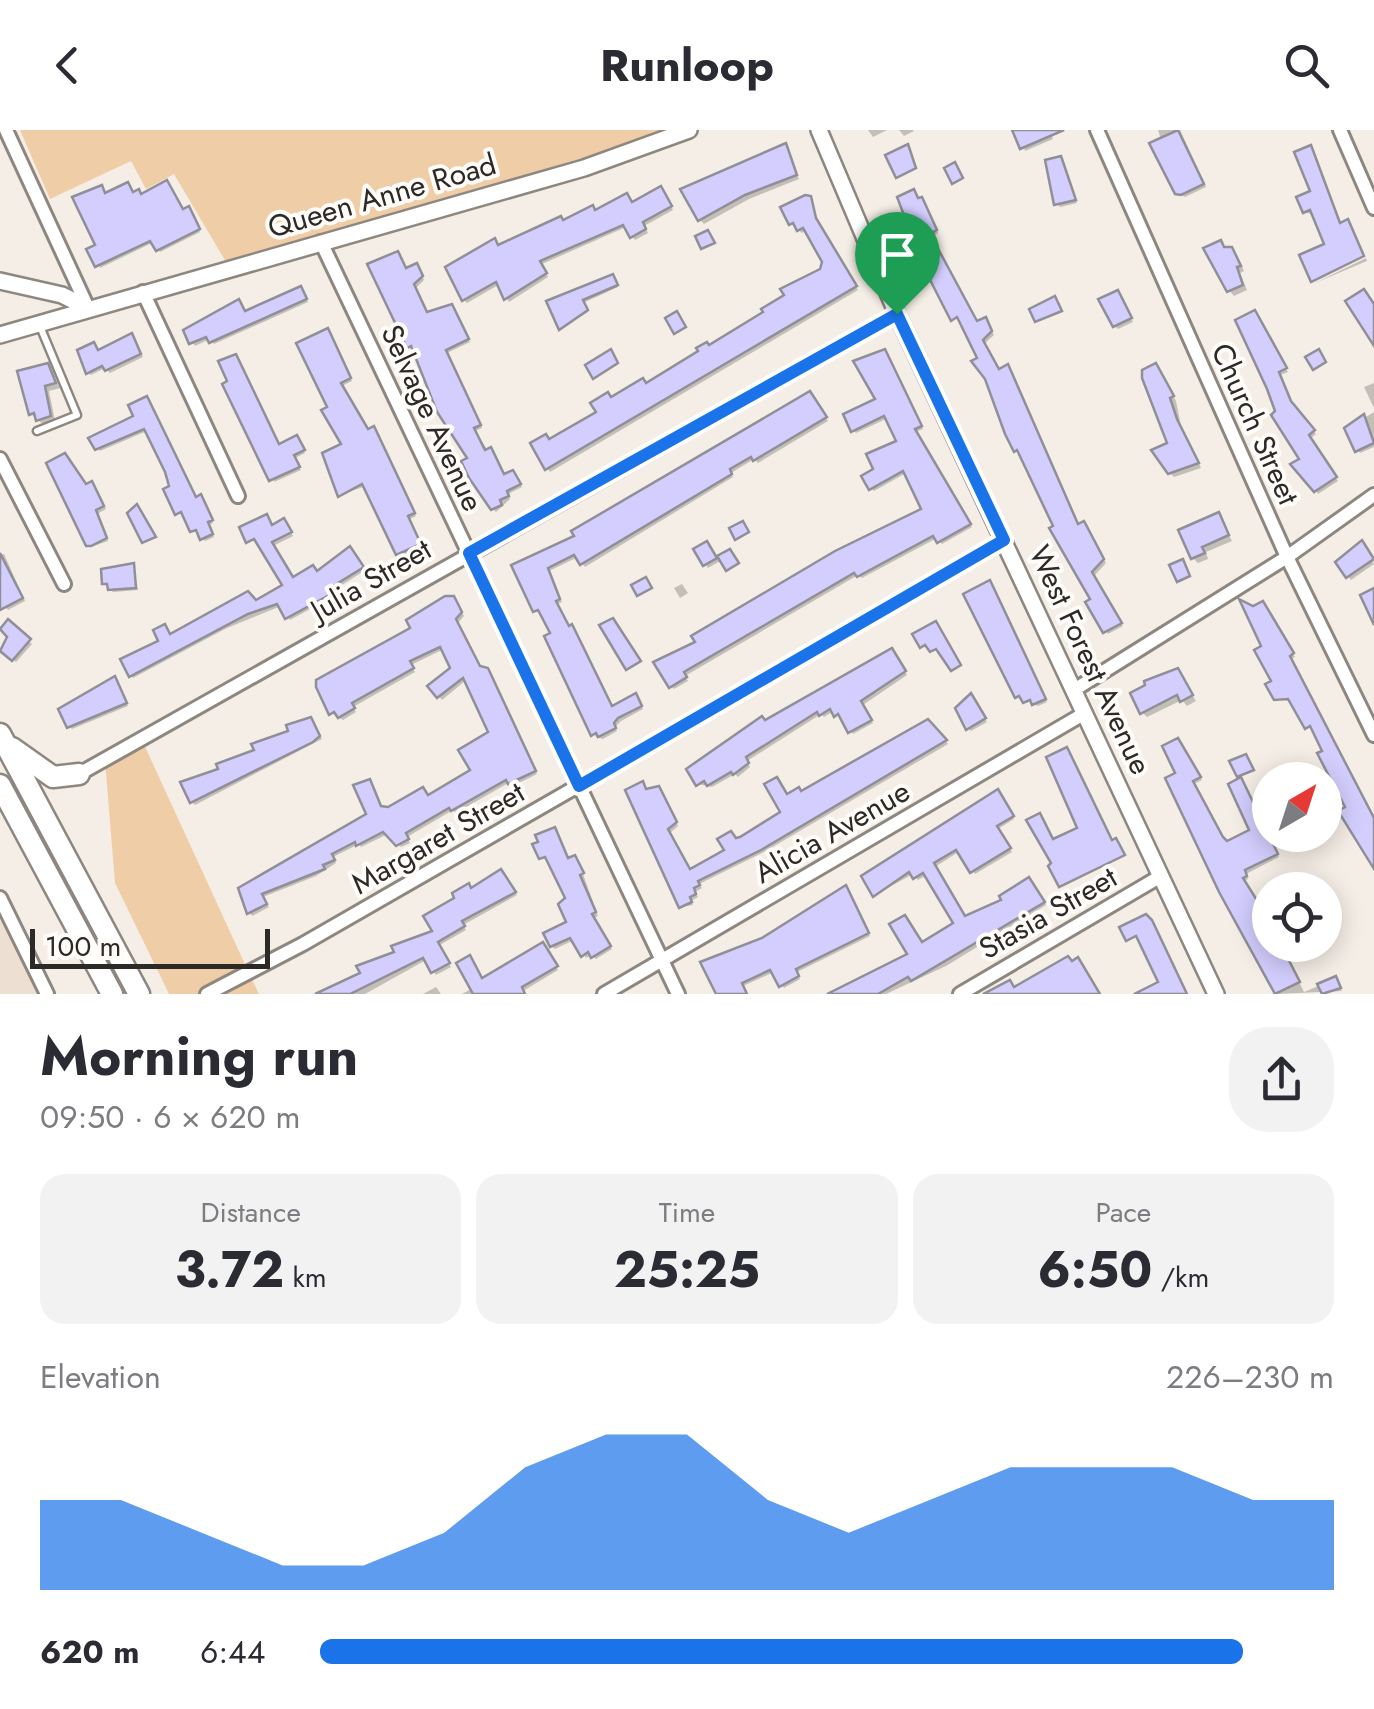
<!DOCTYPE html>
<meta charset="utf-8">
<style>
body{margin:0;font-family:Jost,sans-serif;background:#f2f2f3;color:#2b2b33;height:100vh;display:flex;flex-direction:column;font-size:38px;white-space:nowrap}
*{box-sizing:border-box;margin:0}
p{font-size:32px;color:#7c7c81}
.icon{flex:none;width:55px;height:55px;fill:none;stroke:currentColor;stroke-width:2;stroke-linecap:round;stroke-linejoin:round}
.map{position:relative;height:864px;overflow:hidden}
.sheet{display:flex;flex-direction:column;background:#fff;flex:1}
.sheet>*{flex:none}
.needle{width:65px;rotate:39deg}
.fabs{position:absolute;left:1252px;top:632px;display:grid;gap:20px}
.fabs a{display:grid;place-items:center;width:90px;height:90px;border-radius:50%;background:#fff;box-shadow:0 5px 25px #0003;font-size:50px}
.scale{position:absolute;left:30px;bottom:25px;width:240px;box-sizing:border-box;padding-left:10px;border:5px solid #2c2a27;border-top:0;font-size:28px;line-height:35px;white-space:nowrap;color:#2c2a27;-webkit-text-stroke:8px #fffcf9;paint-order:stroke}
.pin{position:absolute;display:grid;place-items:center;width:85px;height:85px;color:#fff;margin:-102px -42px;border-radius:50% 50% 50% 0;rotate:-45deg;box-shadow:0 0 10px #0007}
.pin .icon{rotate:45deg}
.round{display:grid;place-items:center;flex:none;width:105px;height:105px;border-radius:40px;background:#f2f2f3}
.head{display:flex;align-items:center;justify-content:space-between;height:170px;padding:0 40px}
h1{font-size:55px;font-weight:700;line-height:75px}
.figures{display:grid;grid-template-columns:repeat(3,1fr);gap:15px;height:170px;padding:10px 40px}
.figures div{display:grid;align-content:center;border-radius:25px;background:#f2f2f3;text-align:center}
.figures b{font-size:50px;font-weight:700}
.figures small{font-size:28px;font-weight:400}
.figures p{font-size:28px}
.chart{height:280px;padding:20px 40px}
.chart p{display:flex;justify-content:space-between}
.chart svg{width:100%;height:180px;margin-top:10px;fill:#1a73e8;opacity:.7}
ul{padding:0 40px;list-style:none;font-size:32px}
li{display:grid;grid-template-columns:160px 120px 1fr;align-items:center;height:75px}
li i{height:25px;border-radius:12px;background:#1a73e8}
header{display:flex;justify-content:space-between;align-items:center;height:130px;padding:0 40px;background:#fff;font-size:45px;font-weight:700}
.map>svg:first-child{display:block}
.built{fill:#ede0d2}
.green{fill:#efcda7}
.shadow{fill:#0003}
.building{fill:#d3cefd;stroke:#908f98;stroke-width:2.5}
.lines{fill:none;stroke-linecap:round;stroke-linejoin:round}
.service-casing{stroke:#8e8780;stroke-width:11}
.minor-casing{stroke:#8e8780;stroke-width:18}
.tertiary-casing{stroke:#8e8780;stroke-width:20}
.trunk-casing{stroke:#8e8780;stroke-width:25}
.service{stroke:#fff;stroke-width:6}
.minor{stroke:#fff;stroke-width:12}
.tertiary{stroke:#fff;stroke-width:15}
.trunk{stroke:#fff;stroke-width:20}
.route-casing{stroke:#fff;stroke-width:20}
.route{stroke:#1a73e8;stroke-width:12}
.labels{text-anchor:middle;stroke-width:8;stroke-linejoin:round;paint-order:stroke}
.street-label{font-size:30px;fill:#2c2a27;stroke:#fffcf9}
</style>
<header><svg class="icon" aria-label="back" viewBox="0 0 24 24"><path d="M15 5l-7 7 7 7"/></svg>Runloop<svg class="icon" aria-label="search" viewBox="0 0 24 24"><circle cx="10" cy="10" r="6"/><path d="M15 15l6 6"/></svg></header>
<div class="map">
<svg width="1374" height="864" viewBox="0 0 1374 864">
<rect width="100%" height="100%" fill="#f5eee6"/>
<!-- built -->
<path class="built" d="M10,787L47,864H0V791Z"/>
<!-- green -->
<g class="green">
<path d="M20,0H689L229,137L174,44L146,59L131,31L50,69Z"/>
<path d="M142,610L249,843L259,864H169L115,753L105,630Z"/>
</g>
<!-- shadow -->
<g class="shadow">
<path d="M868,0H887L873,7Z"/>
<path d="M899,0H913L914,1L904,6Z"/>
<path d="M1020,0H1049L1053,9L1025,21Z"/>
<path d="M1158,0H1180L1206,57L1185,67L1177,62Z"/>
<path d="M785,16L799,49L749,69L704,94L700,90L684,60Z"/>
<path d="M1310,18L1342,95L1347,92L1352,97L1364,123L1312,149L1328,116L1314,85L1305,82L1314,63Z"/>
<path d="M1061,29L1077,73L1060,77L1057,74Z"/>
<path d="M664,62L673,80L644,96L648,103L635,110L626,97L542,134L548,147L509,172L500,154L467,173L464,170L495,111L499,117Z"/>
<path d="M134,64L191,81L200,102L160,122L154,112L100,138L98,116L106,66Z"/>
<path d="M810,69L818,93L858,160L550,342L533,314L550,312L599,282L612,269L647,256L710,218L767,183L822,141L825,132L807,100L802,103L791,93Z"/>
<path d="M919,71L924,73L938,103L935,105L937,118L977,194L988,193L994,205L984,214L999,241L1011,240L1078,397H1086L1106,433L1094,446L1123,496L1108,504L1016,320L961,189H953Z"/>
<path d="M1226,119L1237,125L1244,141L1240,143L1247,160L1234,166L1229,160Z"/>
<path d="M1366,128L1367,131L1315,153Z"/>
<path d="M420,139L424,150L416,158L428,185L454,180L470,212L447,223L482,298L475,301L505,347L516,346L522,357L508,364L510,369L496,382L484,370L464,332L470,330L414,218L409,217L406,141Z"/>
<path d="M615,149L618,157L583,173L588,182L561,198L549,173Z"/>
<path d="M303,162L308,172L214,214L210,209L195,216L186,201Z"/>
<path d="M1118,163L1133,192L1118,199L1115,196Z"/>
<path d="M1258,186L1288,242L1280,245L1293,277L1316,304L1310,309L1338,351L1318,364L1302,330Z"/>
<path d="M330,204L352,251L342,256L369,302H376L416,386L410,389L422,417L401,427L366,356L340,365L345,316L330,278Z"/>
<path d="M134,210L143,227L110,243L105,238L91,245L88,242L99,222Z"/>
<path d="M887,225L923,299L915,302L972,397L942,414L937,408L862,448L858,445L685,546L688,551L674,559L671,556L698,513L924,381L906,343L874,361L871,358L876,340L899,312L888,288L856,303L853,300L878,271Z"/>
<path d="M47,236L60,258L49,261L55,291L44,295L31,284Z"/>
<path d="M1160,241L1176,271L1181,296L1201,338L1174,347L1170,343Z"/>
<path d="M1374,253V278L1364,257Z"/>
<path d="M813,267L828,291L758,333L754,329L731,343L733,347L585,437L578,427L549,441L562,472L557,474L613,578L638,569L643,579L621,591L615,597L617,601L603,609L596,607L553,504L542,482L535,481L514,436L577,407Z"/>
<path d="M146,269L196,369L203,370L213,393L209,395L214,407L205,411L199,402L192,401L166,360L172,357L167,342L147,301L100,321L92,309L137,287L132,276Z"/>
<path d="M1374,282V317L1360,323L1347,299Z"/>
<path d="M299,311L305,323L295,328L301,340L274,352L280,317Z"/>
<path d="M74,335L86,356L94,357L106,379L97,384L108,411L91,417Z"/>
<path d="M1218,385L1232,411L1206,422L1208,429L1198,433L1193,428Z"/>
<path d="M287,394L293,406L273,416L293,449L318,444L352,422L364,441L331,462L334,466L290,490L281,476L227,498L133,548L131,546L170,506L286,456L258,411H248Z"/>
<path d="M1364,416L1374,434L1351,450L1338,433Z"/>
<path d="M710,417L717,429L730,422L738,435L728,440L722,430L708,438L697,420Z"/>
<path d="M4,424L25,471L8,480L0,470V425Z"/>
<path d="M133,435L138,460L113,462L105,453Z"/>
<path d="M682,454L688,463L680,468L674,458Z"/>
<path d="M992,456L1047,572L1038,576L1017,566Z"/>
<path d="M456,472L464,486L458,493L481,539L490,544L537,644L513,656L510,652L456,683L453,680L407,707L410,713L401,717L388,704L361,717L359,714L333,727L336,733L316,746L263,767L269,777L252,786L243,771L369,685L372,655L382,679L428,668L473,641L491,603L465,551L442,570L431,556L454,539L444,519L411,535L415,542L353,577L356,582L343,590L331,583Z"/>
<path d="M1266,477L1295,527L1291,529L1374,690V741L1314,598L1307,597L1292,571L1276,569L1253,479Z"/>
<path d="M8,493L32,514L16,532L1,518L10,507Z"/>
<path d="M895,524L907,545L863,575L873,593L853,604L842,586L834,581L824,587L821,584L747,631L750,637L738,647L735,644L712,657L698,654L765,593Z"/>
<path d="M1178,541L1196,571L1187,576L1182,570L1147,587L1142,582Z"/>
<path d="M117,552L128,576L72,599L69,596Z"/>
<path d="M974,569L987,592L971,601L968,598Z"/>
<path d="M313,593L322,609L195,675L192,672L183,654Z"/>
<path d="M939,600L948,614L764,722L699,754L702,758L695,762L698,767L691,771L693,775L681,777L645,657L647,662H661L678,696L670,703L691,741L783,683L787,666Z"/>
<path d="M1180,614L1202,650L1194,654L1227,713L1252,702L1243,653L1262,686L1279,727L1246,744L1248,749L1244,751L1270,792V815H1281L1304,862L1335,849L1342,861L1277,864L1169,649L1178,644Z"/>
<path d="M1000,665L1014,689L998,699L1012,722L975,744L960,721L935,737L966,789L1032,753L1046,775L946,836L886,864H837L868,843L886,839L956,794L927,745L918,750L913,744L875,765Z"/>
<path d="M554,700L569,730H578L598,786L593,788L612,819L596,829L591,825L586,828L574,810L555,819L552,816L570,793L568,769L549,729L541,728Z"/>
<path d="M504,745L517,765L463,795L466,800L438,816L451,837L436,845L426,830L365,864H327L326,859L363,844L436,803L472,760Z"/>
<path d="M848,761L870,806L797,842L800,849L784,858L774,842L743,856L747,864H718L763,810Z"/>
<path d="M545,818L558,840L523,861L524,864H462Z"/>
<path d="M436,857L441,864H423Z"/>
</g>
<!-- building -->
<g class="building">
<path d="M1012,0H1064L1020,19Z"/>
<path d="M1178,0L1204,54L1181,65L1175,64L1149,13Z"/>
<path d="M786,13L797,45L745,65L698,91L680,59Z"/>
<path d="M908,14L916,38L896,48L885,25Z"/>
<path d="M1311,15L1340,93L1348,89L1364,126L1311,152L1299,125L1324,114L1310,80L1303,83L1296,67L1310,61L1294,22Z"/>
<path d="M1061,26L1076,70L1054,75L1045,30Z"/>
<path d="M955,32L963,48L952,54L944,38Z"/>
<path d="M167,50L183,79L189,76L200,99L156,121L150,111L95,137L86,119L95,115L72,67L102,55L105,63L128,52L133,62L139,59L141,64Z"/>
<path d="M661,56L672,76L643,92L646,99L630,108L623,95L540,131L547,143L504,170L496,152L462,171L445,137L495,108L498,115L561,86L563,90L593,75L595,80L627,63L632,72Z"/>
<path d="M914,59L918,68L922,67L937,100L933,102L935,113L977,191L986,187L992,201L983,210L999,239L1008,234L1078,394L1084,391L1104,429L1092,442L1122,493L1103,503L1085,472L1090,469L1049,398L1053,396L1017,320L1014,322L1005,304L985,249L971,231L977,228L957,187L951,191L924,138L897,67Z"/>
<path d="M805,65L811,66L816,88L857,156L545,340L530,313L546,304L549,309L596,282L590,273L608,262L611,267L643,248L646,253L698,221L696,218L707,212L709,215L763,182L761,179L784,165L780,159L820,139L822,132L803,98L797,101L793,93L789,95L780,77Z"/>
<path d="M708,100L715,113L701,119L695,106Z"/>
<path d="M1221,110L1224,117H1232L1241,136L1237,137L1243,155L1227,162L1203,118Z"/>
<path d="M398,121L406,138L417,133L423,146L414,154L427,182L452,174L469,209L446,220L481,295L474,298L485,320L491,317L504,344L513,340L521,354L507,361L509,366L500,370L502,375L491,380L469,348L461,331L467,328L437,282L411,216L407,218L367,134Z"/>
<path d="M613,144L618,155L583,170L588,180L559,200L546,171Z"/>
<path d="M301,156L307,169L209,213L206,207L189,214L183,200L239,169L245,181Z"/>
<path d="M1364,159L1374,174V216L1345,171Z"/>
<path d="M1118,160L1132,188L1113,197L1098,169Z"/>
<path d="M1055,166L1062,181L1035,192L1029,179Z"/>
<path d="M1255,180L1287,238L1279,242L1291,271L1315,300L1309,305L1337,347L1314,362L1290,334L1299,329L1271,285L1275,281L1267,259L1235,190Z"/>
<path d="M677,181L686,197L674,204L665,188Z"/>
<path d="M328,198L351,248L341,253L368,299L374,296L415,383L408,386L421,414L396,425L362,354L338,367L322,323L341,314L321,280L327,277L296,213Z"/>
<path d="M132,203L141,224L105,241L102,236L86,244L77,220L94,212L98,220Z"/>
<path d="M611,219L618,233L593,249L585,235Z"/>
<path d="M885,219L922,296L915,299L971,394L937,413L933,406L857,447L854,443L684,542L687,547L669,558L653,532L695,512L691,506L835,421L921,379L903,341L869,360L861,346L873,339L866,324L896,311L884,286L851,302L843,284L875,269L853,231Z"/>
<path d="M1319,219L1326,232L1313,240L1305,227Z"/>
<path d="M236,224L279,314L297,305L305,320L294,325L300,337L269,351L222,254L227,251L218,231Z"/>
<path d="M48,233L56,253L45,256L51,286L36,291L34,283L29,285L17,241Z"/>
<path d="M1156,233L1174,266L1170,268L1177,289L1199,333L1168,344L1151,320L1167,313L1142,248V240Z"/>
<path d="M810,261L827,287L753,331L751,327L730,339L732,344L580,435L574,425L548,438L560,469L556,471L569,496L572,494L612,576L636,563L642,576L618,588L614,593L616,598L598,607L596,603L591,606L544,506L550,503L538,480L533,482L511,435L574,406L571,401Z"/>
<path d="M147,266L196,367L201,364L213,390L208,392L213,404L200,410L196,400L190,402L181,382L175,385L163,359L169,356L165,342L144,299L95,320L88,308L133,286L128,275Z"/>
<path d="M1364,284L1374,313L1355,322L1344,298Z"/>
<path d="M65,323L86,354L92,351L104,376L96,380L107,408L91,416H86L46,333Z"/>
<path d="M137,374L156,407L142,413L127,383Z"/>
<path d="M1219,382L1229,405L1202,417L1205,423L1191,429L1178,400Z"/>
<path d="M267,384L272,395L284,388L292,402L272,412L293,447L313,435L317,441L350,416L364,437L330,458L333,463L285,489L277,474L248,484L129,547L120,529L158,511L153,500L165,494L170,504L248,461L256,470L282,455L254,409L246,413L239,397Z"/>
<path d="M743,391L749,402L735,410L729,398Z"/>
<path d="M1362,410L1374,429L1346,448L1335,432Z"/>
<path d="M707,411L717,428L703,436L693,419Z"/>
<path d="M730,419L739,433L726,441L717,426Z"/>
<path d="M0,423L23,468L0,480Z"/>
<path d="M1183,429L1190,446L1177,452L1169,435Z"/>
<path d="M134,433L136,458L108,460L107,454H102L101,439Z"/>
<path d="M646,447L652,458L637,466L631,455Z"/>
<path d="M990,450L1046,569L1032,575L1030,570L1023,573L1019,566L1015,568L963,464Z"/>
<path d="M1374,458V495L1360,465Z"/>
<path d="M445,466H454L462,482L456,489L480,536L488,538L536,641L508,654L506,650L451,681L449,678L406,703L409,709L396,716L383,702L356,716L355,712L332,724L335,730L323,735L325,739L262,764L267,774L247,784L238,758L366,684L353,655L370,649L381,676L388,677L423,657L428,665L470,640L458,620L488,602L463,548L437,568L427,556L450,538L440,517L410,531L414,538L352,573L355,578L338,588L334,582L329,585L316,557V550L410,498L406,490Z"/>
<path d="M1239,469L1253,476L1263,471L1294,523L1290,526L1374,688V739L1338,681L1345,677L1317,623L1322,621L1310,596L1305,599L1288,569L1274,570L1265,554L1271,551L1254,520L1261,516Z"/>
<path d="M613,488L641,531L626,540L599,495Z"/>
<path d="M8,489L31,509L12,531L0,521L7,507L0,499Z"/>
<path d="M936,491L961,535L951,541L936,519L930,522L925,515L920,518L912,504Z"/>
<path d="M892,518L906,541L861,571L872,590L848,603L838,584L834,587L830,579L819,586L817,582L746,627L749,633L733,645L731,642L707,656L704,651L696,656L686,639L762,586L765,590Z"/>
<path d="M1178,538L1193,565L1180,572L1177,565L1140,584L1130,563L1145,555L1144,551Z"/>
<path d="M115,546L127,573L67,598L58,579Z"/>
<path d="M971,563L986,588L966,600L955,578Z"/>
<path d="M311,587L320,606L313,612L190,673L180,652L218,639L216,634L254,620L251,614L288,601L286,595Z"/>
<path d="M928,589L947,610L761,720L698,751L700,755L694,758L696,764L690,767L692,772L679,778L625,660L643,651L646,659L659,656L677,692L668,699L690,739L724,720L717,709L731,701L736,708L740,707L780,682L764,654L777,647L787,664L799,657L801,661Z"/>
<path d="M1178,608L1201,647L1193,651L1223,707L1227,711L1249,700L1228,654L1241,647L1278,724L1245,740L1247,746L1243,748L1270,791L1265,795L1270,815H1281L1300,852L1275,864L1219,762L1165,648L1175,643L1162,616Z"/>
<path d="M1067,617L1112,710L1116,708L1125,725L1059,757L1048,736L1051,733L1026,690L1040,683L1053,709L1077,698L1046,627Z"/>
<path d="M1246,624L1254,640L1237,647L1229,631Z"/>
<path d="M998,659L1014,686L997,696L1011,718L970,743L956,720L934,733L965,786L1001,770L999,766L1029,747L1045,772L911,851L908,847L878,864H827L907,824L889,794L905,785L922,812L953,793L923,743L913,749L909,742L873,767L861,746Z"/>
<path d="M555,697L568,728L575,725L584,743L580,745L596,782L592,784L611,816L591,828L588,822L581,827L570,808L550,817L543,803L566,792L558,774L565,768L545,727L539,729L532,714L538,712L535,705Z"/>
<path d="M501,739L516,762L462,791L465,796L438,812L450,833L431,843L423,828L350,864H315L360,843L356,836L394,822L391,816L432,801L423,786L454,768L452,763L469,753L471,758Z"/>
<path d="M846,755L869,803L796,839L799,846L779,857L770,840L742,853L747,864H716L700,832L762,808Z"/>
<path d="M1146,784L1152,790L1187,864H1134L1158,852L1136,806L1126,811L1119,797Z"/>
<path d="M543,812L558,836L522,857L525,864H473L456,833L470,825L482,848Z"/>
<path d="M1068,826L1072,831L1078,827L1100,864H983L1010,850L1014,857Z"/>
<path d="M1336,846L1341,858L1322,864L1317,854Z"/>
</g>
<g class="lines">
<!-- service casing -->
<g class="service-casing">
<path id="service" d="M37,301L77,285L39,194"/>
</g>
<!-- minor casing -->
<g class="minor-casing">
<g id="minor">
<path d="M6,0L88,178"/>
<path d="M1097,0L1287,427L1374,605"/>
<path d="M1340,0L1374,78"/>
<path d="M321,112L678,864"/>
<path d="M143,162L238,366"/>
<path d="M0,329L64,454"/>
<path d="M1074,560L1287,427L1374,365"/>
<path d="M79,644L897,184"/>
<path d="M0,768L47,864"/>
<path d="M207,864L303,814L1004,411"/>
<path d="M604,864L1085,583"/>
<path d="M960,864L1161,746"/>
</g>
</g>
<!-- tertiary casing -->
<g class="tertiary-casing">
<g id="tertiary">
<path d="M819,0L897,184L1216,864"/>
<path d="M0,151L62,165L88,178"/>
<path d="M0,205L584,38L689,0"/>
</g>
</g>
<!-- trunk casing -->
<g class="trunk-casing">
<g id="trunk">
<path d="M0,604L139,864"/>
<path d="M12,618L53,647L79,644"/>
<path d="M0,655L112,864"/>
</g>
</g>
<!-- service -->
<use href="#service" class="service"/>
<!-- minor -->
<use href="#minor" class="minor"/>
<!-- tertiary -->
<use href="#tertiary" class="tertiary"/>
<!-- trunk -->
<use href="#trunk" class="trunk"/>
</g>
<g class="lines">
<!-- route casing -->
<g class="route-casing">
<path id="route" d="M897,184L1004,410L579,656L469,423Z"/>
</g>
<!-- route -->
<use href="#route" class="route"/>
</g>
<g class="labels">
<!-- street labels -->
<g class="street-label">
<text transform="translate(382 66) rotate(-16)" y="10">Queen Anne Road</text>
<text transform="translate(432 288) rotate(65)" y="10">Selvage Avenue</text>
<text transform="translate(1255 294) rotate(66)" y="10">Church Street</text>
<text transform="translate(371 450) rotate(-30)" y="10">Julia Street</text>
<text transform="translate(1090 530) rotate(65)" y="10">West Forest Avenue</text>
<text transform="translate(832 702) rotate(-30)" y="10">Alicia Avenue</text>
<text transform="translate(438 708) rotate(-30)" y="10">Margaret Street</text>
<text transform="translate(1048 783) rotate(-30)" y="10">Stasia Street</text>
</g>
</g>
</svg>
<div class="fabs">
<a><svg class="needle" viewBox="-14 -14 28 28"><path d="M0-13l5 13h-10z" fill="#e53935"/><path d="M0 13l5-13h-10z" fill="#7c7c81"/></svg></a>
<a><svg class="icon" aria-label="locate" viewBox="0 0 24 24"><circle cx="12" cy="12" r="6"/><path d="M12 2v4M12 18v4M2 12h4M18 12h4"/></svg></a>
</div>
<div class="scale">100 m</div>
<div class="pin" style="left:897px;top:184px;background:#1e9e55"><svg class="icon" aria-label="arrive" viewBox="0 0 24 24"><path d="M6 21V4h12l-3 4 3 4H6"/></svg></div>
</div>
<section class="sheet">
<div class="head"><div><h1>Morning run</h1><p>09:50 · 6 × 620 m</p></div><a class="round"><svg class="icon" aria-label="share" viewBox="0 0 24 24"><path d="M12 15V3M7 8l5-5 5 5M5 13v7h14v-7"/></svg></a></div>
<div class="figures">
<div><p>Distance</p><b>3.72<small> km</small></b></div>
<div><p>Time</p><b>25:25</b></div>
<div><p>Pace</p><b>6:50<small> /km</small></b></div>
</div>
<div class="chart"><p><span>Elevation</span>226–230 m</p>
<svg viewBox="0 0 160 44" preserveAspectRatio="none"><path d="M0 44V22L10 22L20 30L30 38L40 38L50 30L60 14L70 6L80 6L90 22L100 30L110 22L120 14L130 14L140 14L150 22L160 22V44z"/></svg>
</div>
<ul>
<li><b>620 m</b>6:44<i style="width:91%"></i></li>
</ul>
</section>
